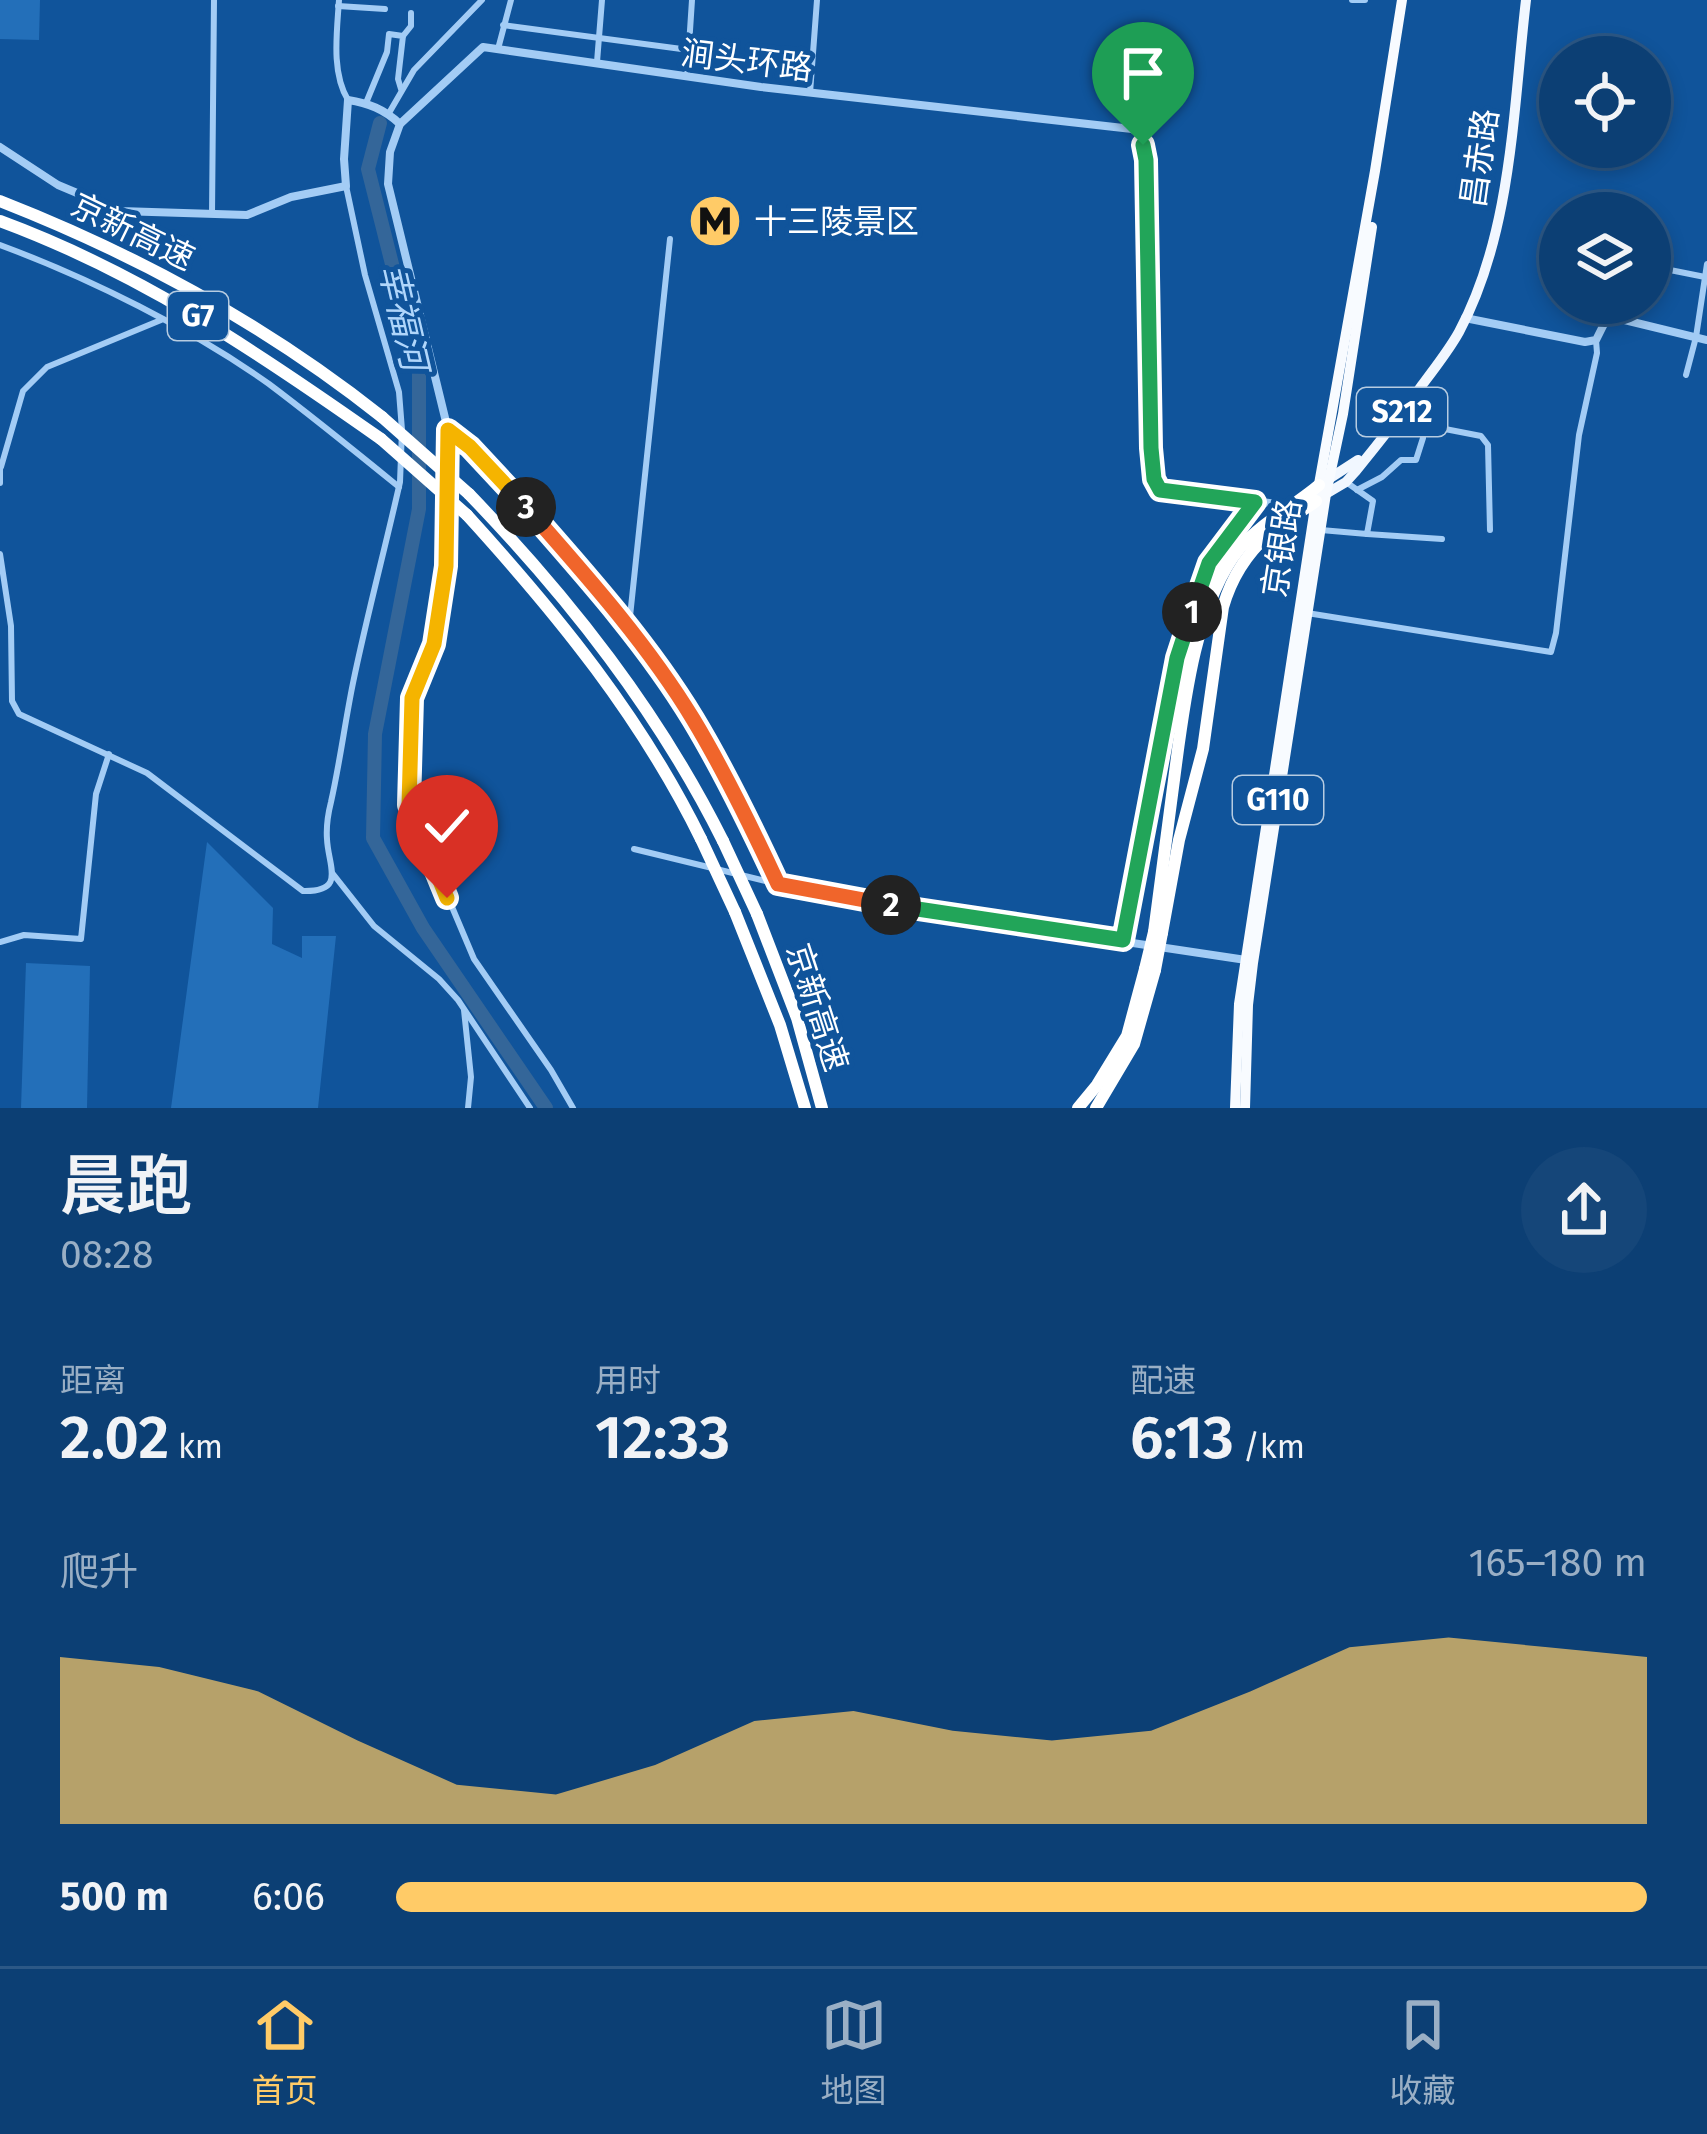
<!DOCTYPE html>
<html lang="zh">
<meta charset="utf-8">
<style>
body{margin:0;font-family:"Fira Sans","Noto Sans SC",sans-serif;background:#154679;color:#f1f3f6;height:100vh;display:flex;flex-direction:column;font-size:45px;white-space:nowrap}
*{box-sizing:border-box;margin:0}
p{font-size:39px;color:#9aafc5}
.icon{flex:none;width:66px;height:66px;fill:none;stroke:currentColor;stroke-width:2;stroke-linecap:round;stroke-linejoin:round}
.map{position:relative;height:1108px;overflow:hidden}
.drawer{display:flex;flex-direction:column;background:#0c3f74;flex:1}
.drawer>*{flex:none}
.buttons{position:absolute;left:1539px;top:36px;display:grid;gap:24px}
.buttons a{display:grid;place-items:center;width:132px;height:132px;border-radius:50%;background:#0c3f74;box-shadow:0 6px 18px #0003,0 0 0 3px #2c5886;font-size:60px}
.pin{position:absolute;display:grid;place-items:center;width:102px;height:102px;color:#fff;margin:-123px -51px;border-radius:50% 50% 50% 0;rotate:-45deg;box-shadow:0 0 12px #0007}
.pin .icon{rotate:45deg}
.km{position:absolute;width:60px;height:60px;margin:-30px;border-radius:50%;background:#222;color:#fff;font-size:33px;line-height:60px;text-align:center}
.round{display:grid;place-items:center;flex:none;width:126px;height:126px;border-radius:63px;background:#154679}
.summary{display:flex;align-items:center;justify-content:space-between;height:204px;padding:0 60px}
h1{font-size:66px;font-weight:600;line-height:90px}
.metrics{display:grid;grid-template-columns:repeat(3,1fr);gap:18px;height:204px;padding:12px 60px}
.metrics div{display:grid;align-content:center}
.metrics b{font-size:60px;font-weight:600}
.metrics small{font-size:33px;font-weight:400}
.metrics p{font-size:33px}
.chart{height:336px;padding:24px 60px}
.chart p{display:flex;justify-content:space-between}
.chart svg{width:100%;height:216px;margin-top:12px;fill:#ffcb67;opacity:.7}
ul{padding:0 60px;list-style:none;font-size:39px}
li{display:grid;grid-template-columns:192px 144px 1fr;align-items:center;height:90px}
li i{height:30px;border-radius:15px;background:#ffcb67}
.tabs{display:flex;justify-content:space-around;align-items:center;height:168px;border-top:3px solid #2c5886;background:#0c3f74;font-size:33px;color:#9aafc5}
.tabs a{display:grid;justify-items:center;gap:6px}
.tabs .current{color:#ffcb67}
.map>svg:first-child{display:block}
.green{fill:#236fb9}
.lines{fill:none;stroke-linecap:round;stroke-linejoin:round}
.river{stroke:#346699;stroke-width:14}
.minor{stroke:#a3ccf5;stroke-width:6}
.tertiary{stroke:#a3ccf5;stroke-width:8}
.primary{stroke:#f1f7ff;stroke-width:10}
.trunk{stroke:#f8fbff;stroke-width:10}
.motorway{stroke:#fff;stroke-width:12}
.motorway-bridge{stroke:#fff;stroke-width:12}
.split-1-casing{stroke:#fff;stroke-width:24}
.split-2-casing{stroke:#fff;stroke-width:24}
.split-3-casing{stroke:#fff;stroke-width:24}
.split-4-casing{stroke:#fff;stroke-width:24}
.split-1{stroke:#22a559;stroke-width:15}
.split-2{stroke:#22a559;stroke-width:15}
.split-3{stroke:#f0652b;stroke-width:15}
.split-4{stroke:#f5b400;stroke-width:15}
.labels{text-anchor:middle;stroke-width:10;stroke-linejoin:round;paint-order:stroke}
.shield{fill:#10549b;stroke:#b7cce1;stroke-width:3}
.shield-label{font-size:30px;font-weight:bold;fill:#fff}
.street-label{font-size:33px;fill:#fff;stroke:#10549b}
.poi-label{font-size:33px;fill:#fff;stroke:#10549b;text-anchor:start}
.water-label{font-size:36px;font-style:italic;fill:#b0d6fb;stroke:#10549b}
</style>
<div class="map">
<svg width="1707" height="1108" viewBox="0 0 1707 1108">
<rect width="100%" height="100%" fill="#10549b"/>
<!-- green -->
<g class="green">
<path d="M0,0H40L39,40L0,39Z"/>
<path d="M207,842L273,908L272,944L302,958V936H336L318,1108H171Z"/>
<path d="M26,963L90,966L87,1108H21Z"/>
</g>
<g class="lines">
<!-- river -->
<path class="river" d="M380,123L368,169L419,371V509L375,734L373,838L423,928L546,1108"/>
<!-- minor -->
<g class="minor">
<path d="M339,0C337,32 331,72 348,100"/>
<path d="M1352,0H1365"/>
<path d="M338,6L385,9"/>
<path d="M503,25L689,50"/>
<path d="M403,36L411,26V13"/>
<path d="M498,49L511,0"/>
<path d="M597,62L602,0"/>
<path d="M687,76L692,0"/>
<path d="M810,93L817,0"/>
<path d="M366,103L387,52L389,34L403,36L398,79L401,89"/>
<path d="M389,113L414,70L482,0"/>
<path d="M212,214L214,0"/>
<path d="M0,245C89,278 192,329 269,384C313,417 356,452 399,487"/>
<path d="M1650,266L1705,277"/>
<path d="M1686,375L1696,337L1707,264"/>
<path d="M1401,414L1409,422L1481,436L1488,445L1490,530"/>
<path d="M448,430L446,565L434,644L412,698L409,805L474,959L551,1070L573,1108"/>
<path d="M0,467V483"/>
<path d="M1,467L23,391L47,367L161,320"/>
<path d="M1357,490L1382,477L1401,460H1416L1423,438"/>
<path d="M1321,530L1367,534L1373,501L1346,482"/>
<path d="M1367,534L1442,539"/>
<path d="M0,554L11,626L12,701L19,714L147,773L303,891C347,892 328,866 327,839C326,826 328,814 331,802C340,762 345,722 353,683C367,615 385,549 400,482L402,430L399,392L365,275L346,186"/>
<path d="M1307,613L1551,652L1556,633L1579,435L1597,353L1596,340"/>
<path d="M629,626L670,239"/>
<path d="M634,849L778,884"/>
<path d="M333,874L374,926L439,979L458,1000L530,1108"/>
<path d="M1123,940L1177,658L1209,563L1255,502"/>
<path d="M0,942L24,935L81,939L96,794L109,754"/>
<path d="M464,1010L471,1077L468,1108"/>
</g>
<!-- tertiary -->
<g class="tertiary">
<path d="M0,147L58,185L120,211L247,215L291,197L346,186L344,159L348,100C368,103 384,109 400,124"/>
<path d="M1465,318L1585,342L1596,340L1608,316L1707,340"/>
<path d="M1246,960L952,916L778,884C752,828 725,772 693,719C652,651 598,588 545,529C514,494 485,458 448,430L388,184L390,152L400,124L483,47L761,87L1132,129L1139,133L1146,161L1151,448L1155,479L1160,490L1287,505"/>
</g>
<!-- primary -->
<g class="primary">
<path d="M1324,482L1358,460"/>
<path d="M1324,495L1346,482L1355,472C1378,444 1401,415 1422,385C1435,368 1449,350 1459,332C1512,233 1513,110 1526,0"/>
</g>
<!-- trunk -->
<g class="trunk">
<path d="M1235,1108L1239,1004L1316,501L1375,171L1402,0"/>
<path d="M1245,1108L1248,1005L1253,963L1326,494L1343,414L1372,227"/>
</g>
<!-- motorway -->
<g class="motorway">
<path d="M0,201C138,255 266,325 382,417"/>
<path d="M0,221C141,273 259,353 381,439"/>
<path d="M469,494C570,599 658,711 723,841"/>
<path d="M467,515C558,615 641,717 701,839"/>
<path d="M735,912L780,1025L805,1108"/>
<path d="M757,914L797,1018L822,1108"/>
<path d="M1154,932C1160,886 1166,840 1172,795C1182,722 1192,606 1240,548C1262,522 1293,507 1319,485"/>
<path d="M1162,933L1179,840L1203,749L1223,607C1233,572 1254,543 1284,522C1294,515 1306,509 1316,501"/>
<path d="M1078,1108L1097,1085L1127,1036L1145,969"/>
<path d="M1096,1108L1134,1044L1155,970"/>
</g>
<!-- motorway-bridge -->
<g class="motorway-bridge">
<path d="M382,417L469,494"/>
<path d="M381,439L467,515"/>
<path d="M701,839L735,912"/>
<path d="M723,841L757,914"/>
<path d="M1145,969L1154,932"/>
<path d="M1155,970L1162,933"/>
</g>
</g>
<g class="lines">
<!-- split-1 casing -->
<g class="split-1-casing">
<path id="split-1" d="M1143,145L1146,160L1151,448L1154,479L1160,490L1255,502L1209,563L1192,612"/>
</g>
<!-- split-2 casing -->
<g class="split-2-casing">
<path id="split-2" d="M891,905L1123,940L1177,658L1192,612"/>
</g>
<!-- split-3 casing -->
<g class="split-3-casing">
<path id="split-3" d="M526,507C584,573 647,643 693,719C725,772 752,828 778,884L891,905"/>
</g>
<!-- split-4 casing -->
<g class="split-4-casing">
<path id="split-4" d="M447,898L409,805L412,698L434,644L446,566L448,430L470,447L526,507"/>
</g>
<!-- split-1 -->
<use href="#split-1" class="split-1"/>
<!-- split-2 -->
<use href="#split-2" class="split-2"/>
<!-- split-3 -->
<use href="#split-3" class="split-3"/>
<!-- split-4 -->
<use href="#split-4" class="split-4"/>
</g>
<!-- icons -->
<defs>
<g id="metro-disc" transform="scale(2.7)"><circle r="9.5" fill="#ffcb67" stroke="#10549b"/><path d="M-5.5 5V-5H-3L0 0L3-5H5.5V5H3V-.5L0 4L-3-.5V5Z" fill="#111"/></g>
</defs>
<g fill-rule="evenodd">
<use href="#metro-disc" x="715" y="221"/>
</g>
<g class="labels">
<!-- shield labels -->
<g class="shield">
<rect x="168" y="292" width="60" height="48" rx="9"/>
<rect x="1357" y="388" width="90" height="48" rx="9"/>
<rect x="1233" y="776" width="90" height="48" rx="9"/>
</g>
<g class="shield-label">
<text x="198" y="326">G7</text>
<text x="1402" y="422">S212</text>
<text x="1278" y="810">G110</text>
</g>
<!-- street labels -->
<g class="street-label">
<text transform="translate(747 60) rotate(7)" y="12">涧头环路</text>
<text transform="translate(1479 158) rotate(-82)" y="12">昌赤路</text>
<text transform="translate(133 231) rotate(26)" y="12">京新高速</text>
<text transform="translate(1281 548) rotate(-81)" y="12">京银路</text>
<text transform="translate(818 1007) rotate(72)" y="12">京新高速</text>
</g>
<!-- poi labels -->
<g class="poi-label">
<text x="754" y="233">十三陵景区</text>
</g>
<!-- water labels -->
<g class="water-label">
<text transform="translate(404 317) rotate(77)" y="13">幸福河</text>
</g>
</g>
</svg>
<div class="buttons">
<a><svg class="icon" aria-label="locate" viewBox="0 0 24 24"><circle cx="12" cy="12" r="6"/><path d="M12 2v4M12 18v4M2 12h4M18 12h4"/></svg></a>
<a><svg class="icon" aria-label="layers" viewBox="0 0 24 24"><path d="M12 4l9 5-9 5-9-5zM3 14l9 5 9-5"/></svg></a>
</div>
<div class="pin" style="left:1143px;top:145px;background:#1e9e55"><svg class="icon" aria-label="arrive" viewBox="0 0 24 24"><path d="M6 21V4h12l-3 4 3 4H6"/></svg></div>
<div class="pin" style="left:447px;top:898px;background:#d93025"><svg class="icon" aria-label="check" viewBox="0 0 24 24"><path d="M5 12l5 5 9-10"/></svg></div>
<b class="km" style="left:1192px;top:612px">1</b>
<b class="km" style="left:891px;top:905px">2</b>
<b class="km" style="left:526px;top:507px">3</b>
</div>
<section class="drawer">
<div class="summary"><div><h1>晨跑</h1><p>08:28</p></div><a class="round"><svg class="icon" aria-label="share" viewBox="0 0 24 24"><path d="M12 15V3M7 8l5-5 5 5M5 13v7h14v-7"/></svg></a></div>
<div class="metrics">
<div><p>距离</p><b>2.02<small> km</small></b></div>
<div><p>用时</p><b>12:33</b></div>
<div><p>配速</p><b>6:13<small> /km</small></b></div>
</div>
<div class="chart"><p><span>爬升</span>165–180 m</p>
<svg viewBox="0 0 160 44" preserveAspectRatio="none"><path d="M0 44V10L10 12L20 17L30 27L40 36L50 38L60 32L70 23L80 21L90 25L100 27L110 25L120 17L130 8L140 6L150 8L160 10V44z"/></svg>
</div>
<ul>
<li><b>500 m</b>6:06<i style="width:100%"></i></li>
</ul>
</section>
<nav class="tabs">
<a class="current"><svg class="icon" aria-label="home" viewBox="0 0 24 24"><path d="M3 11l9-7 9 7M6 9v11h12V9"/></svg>首页</a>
<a><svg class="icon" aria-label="map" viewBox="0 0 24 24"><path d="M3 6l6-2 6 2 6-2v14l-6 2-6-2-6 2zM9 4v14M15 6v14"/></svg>地图</a>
<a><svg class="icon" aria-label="saved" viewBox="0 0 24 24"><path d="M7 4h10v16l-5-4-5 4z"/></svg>收藏</a>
</nav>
